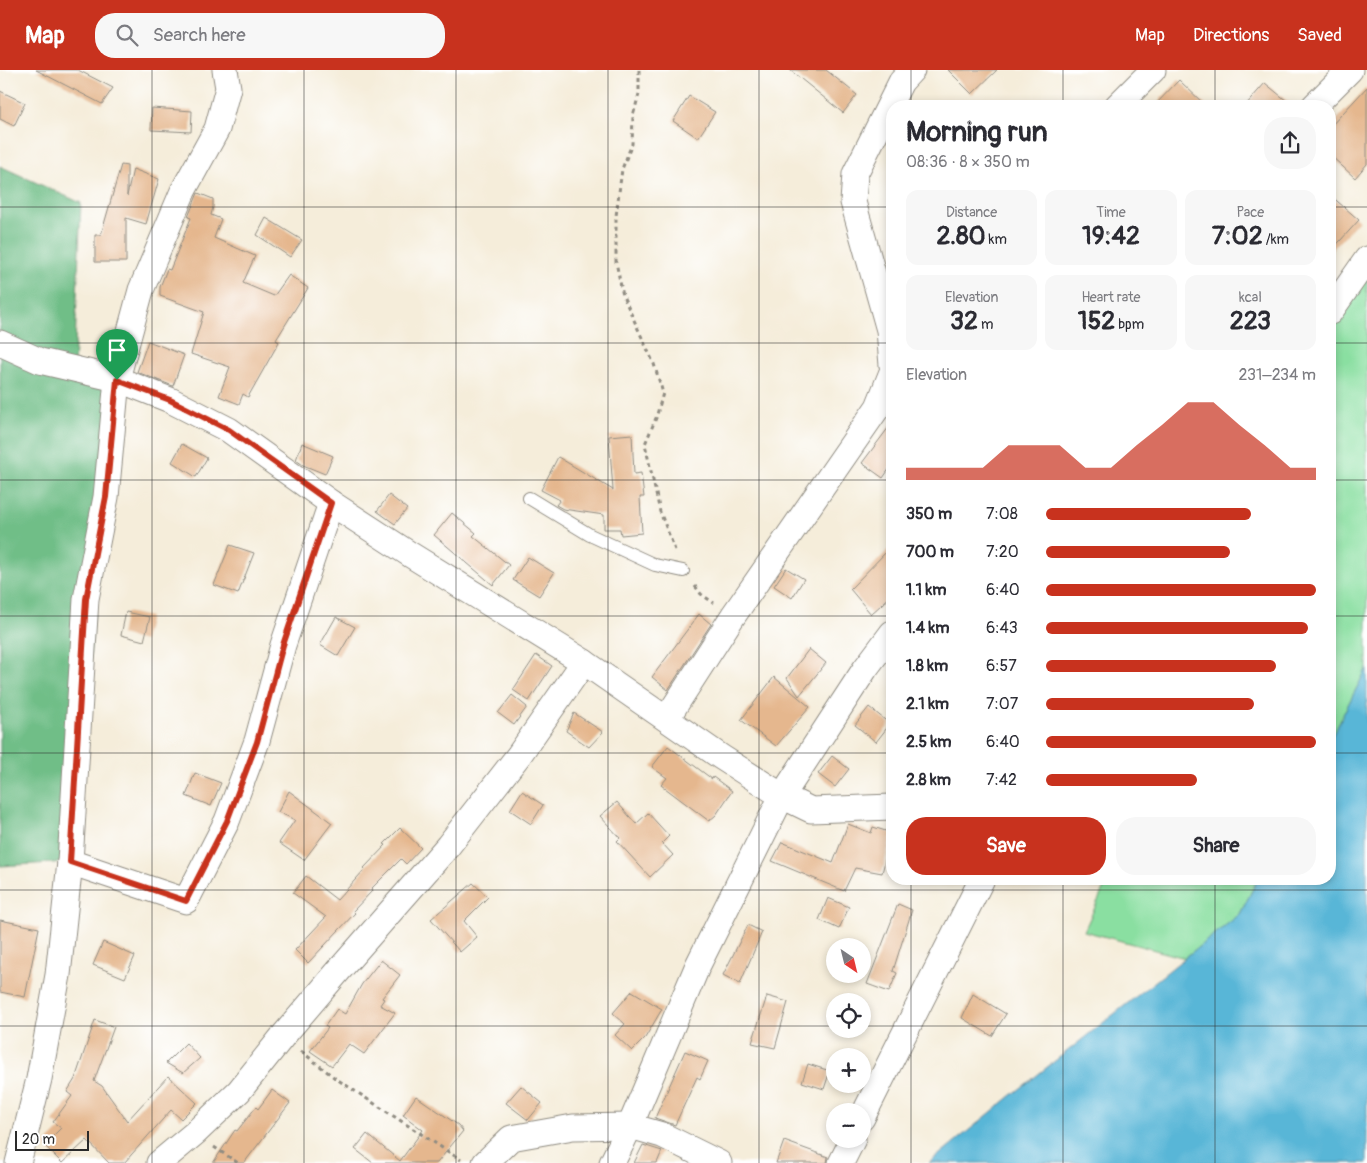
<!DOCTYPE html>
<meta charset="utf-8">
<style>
body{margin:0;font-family:Pangolin,sans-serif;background:#f7f7f7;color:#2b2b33;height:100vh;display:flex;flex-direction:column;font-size:19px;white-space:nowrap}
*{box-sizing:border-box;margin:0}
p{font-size:16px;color:#7c7c81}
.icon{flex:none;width:28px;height:28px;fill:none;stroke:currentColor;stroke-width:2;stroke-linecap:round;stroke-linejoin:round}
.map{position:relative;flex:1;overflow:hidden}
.details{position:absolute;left:886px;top:30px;width:450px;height:785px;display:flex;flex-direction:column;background:#fff;border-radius:20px;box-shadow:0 2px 8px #0003}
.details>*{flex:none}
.needle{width:32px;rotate:145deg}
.tools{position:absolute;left:826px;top:868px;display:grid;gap:10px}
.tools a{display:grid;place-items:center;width:45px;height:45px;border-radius:50%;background:#fff;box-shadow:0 2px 8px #0003;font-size:25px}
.scale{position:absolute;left:15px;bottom:12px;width:74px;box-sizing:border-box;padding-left:5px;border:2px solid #2b2b2b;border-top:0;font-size:14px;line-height:18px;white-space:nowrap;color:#2b2b2b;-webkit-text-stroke:4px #fff;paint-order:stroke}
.pin{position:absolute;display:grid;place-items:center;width:42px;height:42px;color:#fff;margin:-51px -21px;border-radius:50% 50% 50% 0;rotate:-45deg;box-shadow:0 0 5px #0007}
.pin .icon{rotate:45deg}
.round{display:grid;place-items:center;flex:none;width:52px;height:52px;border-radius:20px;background:#f7f7f7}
.head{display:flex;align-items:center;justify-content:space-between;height:85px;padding:0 20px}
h1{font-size:28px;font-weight:700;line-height:38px}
.metrics{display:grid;grid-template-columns:repeat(3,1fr);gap:8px;height:85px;padding:5px 20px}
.metrics div{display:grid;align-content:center;border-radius:12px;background:#f7f7f7;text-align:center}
.metrics b{font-size:25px;font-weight:700}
.metrics small{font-size:14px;font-weight:400}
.metrics p{font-size:14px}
.chart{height:140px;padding:10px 20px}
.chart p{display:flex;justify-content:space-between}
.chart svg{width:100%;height:90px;margin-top:5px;fill:#c8321e;opacity:.7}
.primary-button{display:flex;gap:10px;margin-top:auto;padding:10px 20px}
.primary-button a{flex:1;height:58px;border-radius:20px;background:#c8321e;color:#fff;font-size:20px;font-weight:700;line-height:58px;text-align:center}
.primary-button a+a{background:#f7f7f7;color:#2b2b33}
ul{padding:0 20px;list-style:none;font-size:16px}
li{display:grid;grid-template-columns:80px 60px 1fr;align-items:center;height:38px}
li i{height:12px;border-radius:6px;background:#c8321e}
header{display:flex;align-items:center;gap:30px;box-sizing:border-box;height:70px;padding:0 25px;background:#c8321e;color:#fff}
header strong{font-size:24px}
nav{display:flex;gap:28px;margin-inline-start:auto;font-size:18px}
.search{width:350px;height:45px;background:#f7f7f7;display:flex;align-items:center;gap:12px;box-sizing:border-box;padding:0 18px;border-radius:20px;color:#7c7c81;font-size:19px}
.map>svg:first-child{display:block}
.green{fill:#8adfa1;stroke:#5a8566}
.forest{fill:#6fbe87;stroke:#4d7459}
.water{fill:#58b6d7;stroke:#427081}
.building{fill:#e5b78e}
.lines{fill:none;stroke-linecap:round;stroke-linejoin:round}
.service-casing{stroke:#908c82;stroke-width:14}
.minor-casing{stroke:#908c82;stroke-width:27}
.path{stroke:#908c82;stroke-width:3;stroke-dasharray:4 4;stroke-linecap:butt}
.service{stroke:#fff;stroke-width:12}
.minor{stroke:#fff;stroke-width:25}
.route-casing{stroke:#fff;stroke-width:10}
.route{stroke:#c8321e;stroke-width:6}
.grid{fill:none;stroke:#2b2b2b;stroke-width:1;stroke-opacity:0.55}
</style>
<header>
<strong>Map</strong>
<div class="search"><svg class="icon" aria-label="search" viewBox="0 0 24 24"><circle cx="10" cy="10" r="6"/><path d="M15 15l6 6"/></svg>Search here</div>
<nav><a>Map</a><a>Directions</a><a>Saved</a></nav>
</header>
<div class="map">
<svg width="1367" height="1093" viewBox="0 0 1367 1093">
<rect width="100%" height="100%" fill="#fff"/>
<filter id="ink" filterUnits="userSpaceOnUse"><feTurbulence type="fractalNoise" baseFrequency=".02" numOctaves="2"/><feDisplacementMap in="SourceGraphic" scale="10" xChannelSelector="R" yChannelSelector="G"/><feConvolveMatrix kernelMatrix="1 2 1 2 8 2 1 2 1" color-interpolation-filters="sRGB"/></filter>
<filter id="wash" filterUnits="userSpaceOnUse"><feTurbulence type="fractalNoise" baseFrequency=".0096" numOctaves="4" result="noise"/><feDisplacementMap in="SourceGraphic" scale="20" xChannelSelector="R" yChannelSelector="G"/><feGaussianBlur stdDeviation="1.12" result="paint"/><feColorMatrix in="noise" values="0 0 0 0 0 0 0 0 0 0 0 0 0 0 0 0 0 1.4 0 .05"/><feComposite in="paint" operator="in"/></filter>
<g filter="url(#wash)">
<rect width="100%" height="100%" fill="#f5edda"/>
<!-- green -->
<g class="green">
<path d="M1367,189V598L1330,670V242Z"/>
<path d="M1108,809H1258L1240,844L1185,888L1084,861Z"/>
</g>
<!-- forest -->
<path class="forest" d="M0,96L81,133L74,299L117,309L70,792L0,796Z"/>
<!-- water -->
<path class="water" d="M1367,598V1093H929L1012,1025L1240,844L1258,809H1330V670Z"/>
<g id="blocks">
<!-- building -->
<g class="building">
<path d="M36,0H78L113,18L102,34Z"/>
<path d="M790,0H826L857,25L843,43Z"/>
<path d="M948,0H997L972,24Z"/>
<path d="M1179,10L1206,36H1154Z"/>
<path d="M1265,13L1293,36H1245Z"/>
<path d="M1367,17V94L1355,108L1330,85V57Z"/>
<path d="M0,21L25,33L14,56L0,49Z"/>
<path d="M689,26L715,42L698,68L673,51Z"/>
<path d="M152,38L192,41L191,62L151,60Z"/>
<path d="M121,95L127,96V126L133,99L159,109L146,154L126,148V192H95V165H101Z"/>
<path d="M198,123L213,129V137L211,145L221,149L214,168L255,186L243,213L274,226L289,205L308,218L276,270L279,272L248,327L243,324L239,334L219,326L230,297L191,284L204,242L160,226V217L167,199L170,200L191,148L188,147Z"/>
<path d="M1330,125L1359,150L1330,182Z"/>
<path d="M266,148L302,170L290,187L257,165Z"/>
<path d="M148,271L184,285L173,316L137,302Z"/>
<path d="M892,353V395L883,408L862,393Z"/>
<path d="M632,364L634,404L641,403L644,427H640L642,463L621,465L620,459H604V445L563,439L556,435L560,430L541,420L558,387L613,420L609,366Z"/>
<path d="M302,373L333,386L325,404L303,395L296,390Z"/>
<path d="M182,374L207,388L196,407L172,392Z"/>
<path d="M389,425L407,439L395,454L377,441Z"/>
<path d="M452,443L476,463L473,466L509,495L493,515L434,465Z"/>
<path d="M230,475L254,483L238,524L214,515Z"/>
<path d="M892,476V525L871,544L850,519Z"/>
<path d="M528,487L554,503L539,526L513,510Z"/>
<path d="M786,498L804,509L792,528L774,516Z"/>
<path d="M126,542L150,547L144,571L121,565Z"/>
<path d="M699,544L711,554L668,620L652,607Z"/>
<path d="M336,547L355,557L338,586L320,575Z"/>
<path d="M809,579L826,593L799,626L787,608Z"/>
<path d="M536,585L552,596L529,631L513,620Z"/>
<path d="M774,607L810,637L776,676L741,650Z"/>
<path d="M512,625L527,637L514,655L498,643Z"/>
<path d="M869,637L890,654L876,672L855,655Z"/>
<path d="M574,643L603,662L589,677L566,661Z"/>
<path d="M668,676L712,709L713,707L732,721L716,745L709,751L661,715L667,708L652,697Z"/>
<path d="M832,686L849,699L835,717L818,704Z"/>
<path d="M195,703L221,713L211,736L186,726Z"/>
<path d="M289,721L332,753L304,790L279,773L295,750L278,742Z"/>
<path d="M522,721L543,735L531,754L510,740Z"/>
<path d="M617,732L636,754L648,743L669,766L662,773L673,785L650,807L617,771L620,768L600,746Z"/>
<path d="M848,754L871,763L873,757L892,763L882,803L855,798L844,821L772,791L782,772L833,793Z"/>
<path d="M400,758L421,778L406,794L401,789L371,819L372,821L353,841L355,843L308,893L295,880L326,847L293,823L306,806L337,830L365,799L364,798L386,775L384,774Z"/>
<path d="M473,813L488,827L464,851L477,867L460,882L431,849Z"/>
<path d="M828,828L849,837L839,859L819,850Z"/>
<path d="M898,834L912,840L893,901L897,903L889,922L867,914Z"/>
<path d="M0,850L39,858L25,927L0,922Z"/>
<path d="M748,855L762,862L740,914L723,905Z"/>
<path d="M103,872L135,886L125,908L93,895Z"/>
<path d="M381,890L400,905L382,928L384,929L380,935L395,943L364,984L349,974L332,996L310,981L328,958L325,956L337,939L345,944L362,914Z"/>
<path d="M632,921L662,939L645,968L632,981L615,965L625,954L613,943Z"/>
<path d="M973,924L1006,944L992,966L962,948Z"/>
<path d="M767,926L788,932L775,978L752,973Z"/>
<path d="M95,950L114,957L94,1011L102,1016L127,1051L168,1006L197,1033L181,1049L171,1040L124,1093H109L87,1070L62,1093L44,1075L61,1058L53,1052L72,1026L67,1022L75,1009Z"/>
<path d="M186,973L200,988L183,1003L166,993Z"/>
<path d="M685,981L708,991L700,1009L697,1007L675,1055L655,1048Z"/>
<path d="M808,994L830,1001L824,1019L802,1012Z"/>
<path d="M521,1016L542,1033L528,1050L506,1033Z"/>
<path d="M272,1020L290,1033L244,1093H213L235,1060L237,1061L256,1037L258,1039Z"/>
<path d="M416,1026L458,1055L463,1061L437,1093H373L355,1079L367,1064L400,1091L423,1060L403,1045Z"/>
<path d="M784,1071L828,1087L827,1093H776Z"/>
<path d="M643,1075L662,1081L657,1093H634Z"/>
</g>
</g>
</g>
<g filter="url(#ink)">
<use href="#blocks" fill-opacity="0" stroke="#908c82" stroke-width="1"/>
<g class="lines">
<!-- service casing -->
<g class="service-casing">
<path id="service" d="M529,428L590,465L655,495L683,501"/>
</g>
<!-- minor casing -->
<g class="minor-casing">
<g id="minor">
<path d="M1117,36L1153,0"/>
<path d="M1314,36L1350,0"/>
<path d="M1330,242L1367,189"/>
<path d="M0,273L40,291L117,309L170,330L229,360L331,433L411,485L584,592L721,687L782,726L811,740L892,737"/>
<path d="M892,295L889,260L853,132L855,104L901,12L912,0"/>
<path d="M667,648L733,546L878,337L892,302"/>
<path d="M70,792L186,831L227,751L257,671L283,575L331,433"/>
<path d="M862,1048L982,809"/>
<path d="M18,1093L39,1009L58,905L70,792L86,529L106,427L117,309L141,220L183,121L217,59L228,18L225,0"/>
<path d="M159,1093L195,1063L239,1021L283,966L341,898L448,776L519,685L584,592"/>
<path d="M485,1093L511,1068L573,1057L630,1056L662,1065L719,1093"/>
<path d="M612,1093L630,1056L698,895L782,726L865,599L892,563"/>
<path d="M841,1093L853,1069"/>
</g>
</g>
<!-- path -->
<g class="path">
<path d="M639,0V24L633,46L632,74L622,99L616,146V192L623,226L654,294L663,323L656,348L645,374L660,442L675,480"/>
<path d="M695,516L701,524L714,533"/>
<path d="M301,981L335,1008L461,1090"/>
<path d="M214,1077L238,1093"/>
</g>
<!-- service -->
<use href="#service" class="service"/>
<!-- minor -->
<use href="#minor" class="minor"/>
</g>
</g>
<g class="lines" filter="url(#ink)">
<!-- route casing -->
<g class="route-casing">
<path id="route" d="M117,310L170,330L229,360L331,433L283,575L257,672L227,751L186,831L70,792L86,529L106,427Z"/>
</g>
<!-- route -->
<use href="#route" class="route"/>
</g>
<!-- grid -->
<path class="grid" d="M152,0V1093M304,0V1093M456,0V1093M608,0V1093M759,0V1093M911,0V36M1063,0V36M1215,0V36M0,137H892M1330,137H1367M0,273H892M1330,273H1367M0,410H892M1330,410H1367M0,546H892M1330,546H1367M0,683H892M1330,683H1367M911,809V1093M1063,809V1093M1215,809V1093M0,820H1367M0,956H835M862,956H1367"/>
</svg>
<div class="tools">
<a><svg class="needle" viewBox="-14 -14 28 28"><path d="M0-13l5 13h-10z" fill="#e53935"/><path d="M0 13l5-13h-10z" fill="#7c7c81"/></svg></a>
<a><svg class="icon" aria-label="locate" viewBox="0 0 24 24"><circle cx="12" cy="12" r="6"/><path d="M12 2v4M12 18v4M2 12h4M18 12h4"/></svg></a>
<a>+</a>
<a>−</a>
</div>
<div class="scale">20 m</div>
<div class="pin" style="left:117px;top:310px;background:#1e9e55"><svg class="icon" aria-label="arrive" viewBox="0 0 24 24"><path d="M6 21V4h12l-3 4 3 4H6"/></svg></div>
<section class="details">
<div class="head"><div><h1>Morning run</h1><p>08:36 · 8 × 350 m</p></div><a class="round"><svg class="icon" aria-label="share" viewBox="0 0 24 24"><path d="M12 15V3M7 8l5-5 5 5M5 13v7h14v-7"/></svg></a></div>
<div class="metrics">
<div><p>Distance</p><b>2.80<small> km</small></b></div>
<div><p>Time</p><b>19:42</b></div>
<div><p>Pace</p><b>7:02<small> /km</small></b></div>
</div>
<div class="metrics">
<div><p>Elevation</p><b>32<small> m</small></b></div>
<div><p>Heart rate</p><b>152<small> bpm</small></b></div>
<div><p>kcal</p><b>223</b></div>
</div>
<div class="chart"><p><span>Elevation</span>231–234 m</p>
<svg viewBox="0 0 160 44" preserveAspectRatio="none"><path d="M0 44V38L10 38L20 38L30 38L40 27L50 27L60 27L70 38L80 38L90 27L100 17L110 6L120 6L130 17L140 27L150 38L160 38V44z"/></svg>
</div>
<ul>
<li><b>350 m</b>7:08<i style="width:76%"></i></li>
<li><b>700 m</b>7:20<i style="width:68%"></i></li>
<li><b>1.1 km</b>6:40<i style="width:100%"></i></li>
<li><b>1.4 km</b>6:43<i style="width:97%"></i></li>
<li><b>1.8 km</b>6:57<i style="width:85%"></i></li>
<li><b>2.1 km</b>7:07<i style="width:77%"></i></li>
<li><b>2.5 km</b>6:40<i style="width:100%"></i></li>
<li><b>2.8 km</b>7:42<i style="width:56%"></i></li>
</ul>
<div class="primary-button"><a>Save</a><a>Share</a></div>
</section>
</div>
